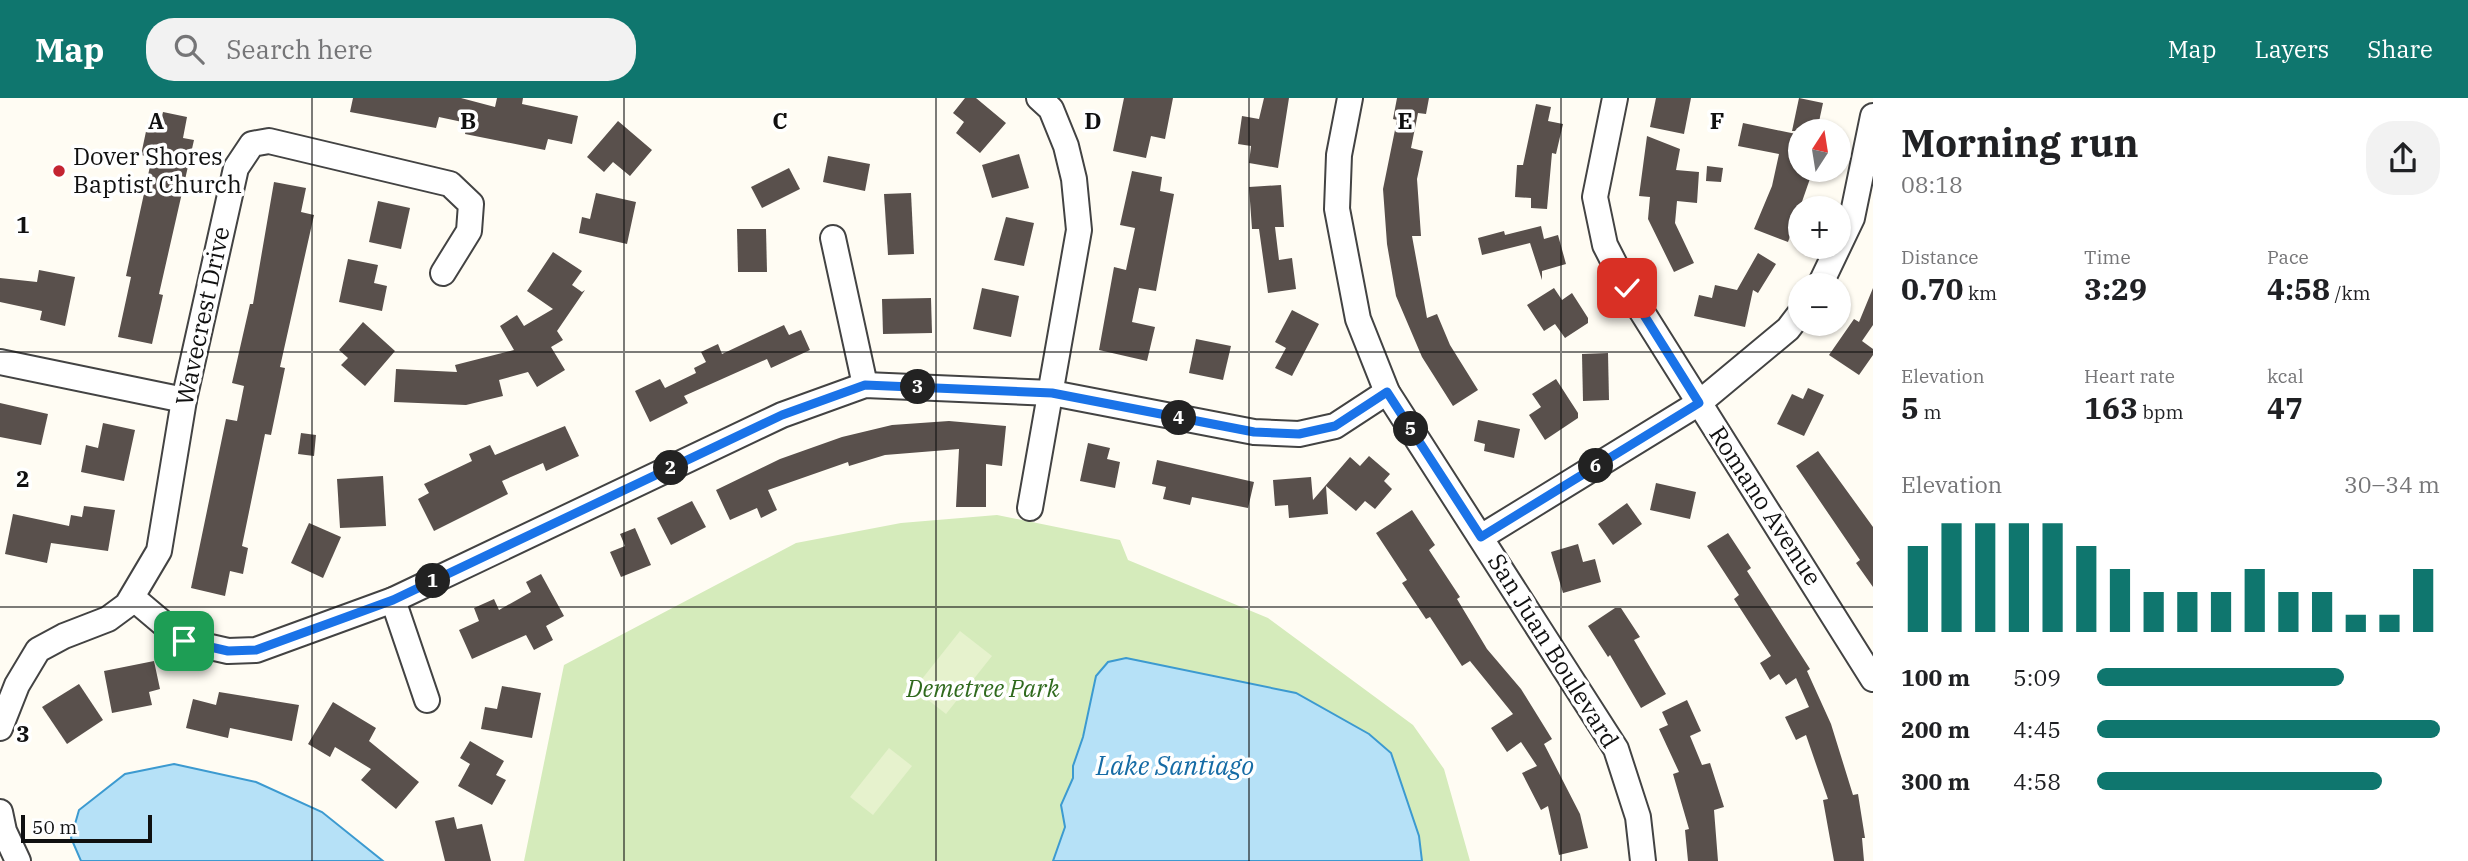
<!DOCTYPE html>
<meta charset="utf-8">
<style>
body{margin:0;font-family:"IBM Plex Serif",serif;background:#f2f2f2;color:#202124;height:100vh;display:flex;flex-direction:column;font-size:26px;white-space:nowrap}
*{box-sizing:border-box;margin:0}
p{font-size:23px;color:#757577}
.icon{flex:none;width:38px;height:38px;fill:none;stroke:currentColor;stroke-width:2;stroke-linecap:round;stroke-linejoin:round}
.map{position:relative;flex:1;overflow:hidden}
.drawer{display:flex;flex-direction:column;background:#fff;width:595px}
.drawer>*{flex:none}
.needle{width:46px;rotate:12deg}
.buttons{position:absolute;left:1788px;top:21px;display:grid;gap:14px}
.buttons a{display:grid;place-items:center;width:63px;height:63px;border-radius:50%;background:#fff;box-shadow:0 2px 5px #0004;font-size:35px}
.scale{position:absolute;left:21px;bottom:18px;width:131px;box-sizing:border-box;padding-left:7px;border:4px solid #101010;border-top:0;font-size:19px;line-height:24px;white-space:nowrap;color:#101010;-webkit-text-stroke:5px #fff;paint-order:stroke}
.pin{position:absolute;display:grid;place-items:center;width:60px;height:60px;color:#fff;margin:-30px;border-radius:14px;box-shadow:0 4px 10px #0006}
.km{position:absolute;width:35px;height:35px;margin:-18px;border-radius:50%;background:#222;color:#fff;font-size:19px;line-height:35px;text-align:center}
.round{display:grid;place-items:center;flex:none;width:74px;height:74px;border-radius:28px;background:#f2f2f2}
.summary{display:flex;align-items:center;justify-content:space-between;height:119px;padding:0 28px}
h1{font-size:38px;font-weight:800;line-height:52px}
.stats{display:grid;grid-template-columns:repeat(3,1fr);gap:10px;height:119px;padding:7px 28px}
.stats div{display:grid;align-content:center}
.stats b{font-size:30px;font-weight:800}
.stats small{font-size:19px;font-weight:400}
.stats p{font-size:19px}
.chart{height:196px;padding:14px 28px}
.chart p{display:flex;justify-content:space-between}
.chart svg{width:100%;height:126px;margin-top:7px;stroke:#0f766e;stroke-width:6}
ul{padding:0 28px;list-style:none;font-size:23px}
li{display:grid;grid-template-columns:112px 84px 1fr;align-items:center;height:52px}
li i{height:18px;border-radius:9px;background:#0f766e}
header{display:flex;align-items:center;gap:42px;box-sizing:border-box;height:98px;padding:0 35px;background:#0f766e;color:#fff}
header strong{font-size:33px}
nav{display:flex;gap:38px;margin-inline-start:auto;font-size:24px}
.search{width:490px;height:63px;background:#f2f2f2;display:flex;align-items:center;gap:18px;box-sizing:border-box;padding:0 24px;border-radius:28px;color:#757577;font-size:26px}
main{display:flex;flex:1;min-height:0}
.map>svg:first-child{display:block}
.green{fill:#d5ebbb}
.pitch{fill:#e6f2cd}
.water{fill:#b6e1f7;stroke:#3c9ad0;stroke-width:2}
.building{fill:#59504c}
.lines{fill:none;stroke-linecap:round;stroke-linejoin:round}
.minor-casing{stroke:#434343;stroke-width:28}
.minor{stroke:#fff;stroke-width:24}
.route-casing{stroke:#fff;stroke-width:14}
.route{stroke:#1a73e8;stroke-width:9}
.grid{fill:none;stroke:#101010;stroke-width:2;stroke-opacity:0.55}
.poi-dot{fill:#c42431;stroke:#fff;stroke-width:2.5}
.labels{text-anchor:middle;stroke-width:7;stroke-linejoin:round;paint-order:stroke}
.poi-label{font-size:24px;fill:#101010;stroke:#fff;text-anchor:start}
.street-label{font-size:24px;fill:#101010;stroke:#fff}
.park-label{font-size:24px;font-style:italic;fill:#306a1e;stroke:#fff}
.water-label{font-size:26px;font-style:italic;fill:#156ba5;stroke:#fff}
.grid-label{font-size:23px;text-anchor:middle;font-weight:bold;fill:#101010;stroke:#fff;stroke-width:7;stroke-linejoin:round;paint-order:stroke}
</style>
<header>
<strong>Map</strong>
<div class="search"><svg class="icon" aria-label="search" viewBox="0 0 24 24"><circle cx="10" cy="10" r="6"/><path d="M15 15l6 6"/></svg>Search here</div>
<nav><a>Map</a><a>Layers</a><a>Share</a></nav>
</header>
<main>
<div class="map">
<svg width="1873" height="763" viewBox="0 0 1873 763">
<rect width="100%" height="100%" fill="#fffcf3"/>
<!-- green -->
<path class="green" d="M997,417L1120,442L1128,462L1268,520L1413,627L1444,671L1470,763H524L564,567L796,445L901,425Z"/>
<!-- pitch -->
<g class="pitch">
<path d="M960,533L992,558L946,616L914,591Z"/>
<path d="M889,650L912,668L873,717L850,699Z"/>
</g>
<!-- water -->
<g class="water">
<path d="M1126,560L1296,595L1369,636L1391,655L1419,738L1422,763H1053L1065,729L1061,707L1073,680V668L1083,639L1096,578L1108,564Z"/>
<path d="M174,666L256,684L322,714L383,763H81L71,740L79,712L125,676Z"/>
</g>
<!-- building -->
<g class="building">
<path d="M353,0H461L495,9L497,0H523L522,6L578,18L572,46L548,41L545,52L465,36L467,25L439,19L436,30L350,14Z"/>
<path d="M965,0H976L1006,25L980,55L956,35L964,24L953,15Z"/>
<path d="M1124,0H1173L1165,41L1151,38L1146,60L1113,53Z"/>
<path d="M1264,0H1289L1278,70L1249,65L1251,48L1238,46L1242,18L1259,21Z"/>
<path d="M1397,0H1429L1426,16L1418,15L1411,50L1423,53L1417,81L1421,138H1412L1427,220L1437,216L1450,247L1478,292L1453,308L1422,259L1396,198L1387,146L1383,91L1397,22L1393,21Z"/>
<path d="M1656,0H1691L1684,36L1650,29Z"/>
<path d="M1799,0L1823,5L1817,33H1792Z"/>
<path d="M1536,6L1551,9L1548,23L1563,26L1556,56L1552,55L1547,111L1531,110V100L1515,99L1517,67H1523Z"/>
<path d="M163,14L187,19L183,40L194,42L159,196L163,197L152,246L118,239L131,179L126,178L152,59L141,57L148,24L160,27Z"/>
<path d="M618,23L652,52L630,78L613,64L604,74L587,59Z"/>
<path d="M1743,25L1801,37V72H1813L1788,144L1754,131L1772,88L1779,56L1738,48Z"/>
<path d="M1647,38L1680,51L1676,72L1699,74L1697,105L1677,103L1675,125L1694,165L1674,174L1648,121L1650,99L1639,98Z"/>
<path d="M1019,56L1029,90L992,100L982,67Z"/>
<path d="M828,58L870,66L865,93L823,84Z"/>
<path d="M1707,68L1723,70L1721,84L1706,83Z"/>
<path d="M789,70L800,91L762,110L751,89Z"/>
<path d="M1132,73L1162,79L1160,93L1174,96L1156,193L1139,190L1132,224L1155,229L1147,263L1099,252L1114,169L1126,172L1135,130L1120,127Z"/>
<path d="M274,84L306,90L301,114L314,117L280,269L285,270L271,337L265,336L242,448L248,450L243,476L230,473L225,498L191,490L226,321L237,323L244,288L232,285L250,206H253Z"/>
<path d="M1281,87L1284,129H1275L1279,162L1292,160L1296,191L1268,195L1259,131H1252L1249,89Z"/>
<path d="M596,95L636,104L627,146L579,135L582,119L590,121Z"/>
<path d="M911,95L914,156L888,157L884,96Z"/>
<path d="M378,103L410,110L401,151L369,144Z"/>
<path d="M1006,119L1034,125L1024,168L994,162Z"/>
<path d="M1541,128L1544,141L1558,137L1566,166L1542,173V182L1530,145L1482,157L1478,140L1504,133L1505,137Z"/>
<path d="M737,131H766L767,174H738Z"/>
<path d="M553,154L582,173L572,187L582,194L585,192L557,233L563,242L551,249L565,272L537,289L528,274L499,282L503,298L466,307L394,304L396,271L457,274L455,267L514,252L500,228L517,217L524,228L553,211L527,193Z"/>
<path d="M1758,155L1776,166L1758,195L1753,192L1745,229L1694,218L1699,197L1712,200L1715,187L1737,192Z"/>
<path d="M348,161L378,167L374,185L387,188L382,213L339,204Z"/>
<path d="M39,172L75,179L65,228L40,222L42,213L0,204V180L37,184Z"/>
<path d="M982,190L1019,198L1011,239L973,231Z"/>
<path d="M1554,190L1562,202L1572,195L1588,220V225L1565,240L1555,226L1544,233L1527,207Z"/>
<path d="M1873,190V227L1862,243L1873,251V257L1859,277L1829,257L1854,221L1859,224Z"/>
<path d="M931,200L932,235L883,236L882,201Z"/>
<path d="M1292,212L1319,226L1292,278L1275,270L1286,250L1275,244Z"/>
<path d="M363,224L395,253L365,288L341,267L348,260L339,252Z"/>
<path d="M784,227L789,237L801,232L810,252L771,270L767,261L684,298L688,305L650,324L635,293L660,281L665,290L696,275L694,270L706,264L701,254L718,246L722,256Z"/>
<path d="M1196,241L1231,248L1223,282L1189,275Z"/>
<path d="M1608,255L1609,302L1583,303L1582,256Z"/>
<path d="M1556,281L1578,315V320L1545,342L1529,317L1541,309L1532,296Z"/>
<path d="M1808,290L1824,297L1804,338L1777,326L1792,296L1803,301Z"/>
<path d="M0,305L48,316L41,347L0,339Z"/>
<path d="M1478,322L1520,331L1514,360L1484,353L1485,346L1474,343Z"/>
<path d="M949,323L1006,328L1002,368L986,366V409H956L959,351L885,357L849,368L848,364L768,392L777,412L761,420L757,410L730,422L716,392L780,361L842,339L892,327Z"/>
<path d="M103,325L135,332L124,383L81,374L86,347L98,350Z"/>
<path d="M565,328L579,358L546,373L543,365L502,383L508,396L434,433L418,401L429,395L424,386L472,363L469,356L490,347L495,357Z"/>
<path d="M301,335L316,337L314,358L298,356Z"/>
<path d="M1088,345L1110,350L1107,361L1120,364L1115,390L1080,383Z"/>
<path d="M1818,353L1873,429V489L1856,465L1860,462L1796,368Z"/>
<path d="M1369,358L1390,376L1384,383L1392,391L1375,411L1365,403L1356,413L1326,388L1328,416L1289,420L1288,407L1275,408L1273,382L1311,379L1313,402L1350,359L1360,368Z"/>
<path d="M1157,362L1254,384L1248,410L1192,399L1190,407L1163,401L1166,389L1152,386Z"/>
<path d="M383,378L386,428L340,430L337,381Z"/>
<path d="M1656,385L1696,394L1690,421L1650,412Z"/>
<path d="M692,403L706,429L671,447L657,420Z"/>
<path d="M1627,405L1642,426L1613,447L1598,426Z"/>
<path d="M84,408L115,412L108,453L51,445L47,465L5,456L13,416L69,428L71,417L82,419Z"/>
<path d="M1412,412L1435,447L1429,452L1460,499L1457,501L1487,551L1521,591L1552,641L1544,646L1580,716L1588,750L1559,757L1548,708L1541,712L1522,675L1537,668L1521,644L1507,654L1491,630L1513,616L1470,563L1462,568L1430,519L1426,521L1402,485L1407,482L1376,435Z"/>
<path d="M309,425L341,439L323,480L291,465Z"/>
<path d="M635,430L651,467L621,479L610,454L625,448L620,436Z"/>
<path d="M1728,435L1751,470L1747,473L1810,571L1807,573L1831,626L1853,697L1858,696L1865,740H1862L1864,763H1834L1823,702L1828,701L1806,637L1796,642L1785,619L1809,609L1796,580L1786,587L1779,576L1770,582L1760,565L1771,558L1734,501L1739,497L1707,448Z"/>
<path d="M1578,446L1583,464L1595,461L1601,484L1563,495L1551,454Z"/>
<path d="M541,476L564,518L546,528L553,542L534,552L526,537L472,561L459,532L479,523L474,510L494,501L499,512L531,494L526,484Z"/>
<path d="M1615,510H1621L1640,539L1634,542L1666,596L1641,610L1610,557L1608,559L1588,528Z"/>
<path d="M154,563L160,591L149,594L152,607L112,615L104,573Z"/>
<path d="M79,586L103,622L67,646L42,609Z"/>
<path d="M502,588L541,595L532,640L481,631L485,609L497,611Z"/>
<path d="M219,594L299,607L292,643L230,630L228,640L186,630L193,601L216,607Z"/>
<path d="M1687,602L1701,633L1690,638L1702,667L1710,665L1724,709L1714,712L1718,763H1688L1685,732L1689,731L1673,676L1679,674L1659,631L1668,627L1662,614Z"/>
<path d="M333,604L376,630L369,643L419,684L396,711L361,682L371,671L335,649L330,659L308,646Z"/>
<path d="M470,643L504,663L496,677L506,682L492,707L458,688L470,666L460,660Z"/>
<path d="M454,719L457,731L482,726L491,763H445L435,723Z"/>
</g>
<g class="lines">
<!-- minor casing -->
<g class="minor-casing">
<g id="minor">
<path d="M1350,0L1339,57L1337,111L1358,221L1387,294L1616,651L1638,719L1643,763"/>
<path d="M1615,0L1595,99L1605,147L1627,190L1873,581"/>
<path d="M833,140L865,287"/>
<path d="M1820,187L1852,120L1873,18"/>
<path d="M0,264L184,302"/>
<path d="M1030,410L1079,132L1074,81L1066,48L1051,11L1039,0"/>
<path d="M1481,439L1699,305L1788,231L1801,214"/>
<path d="M133,500L184,543L228,553L256,552L393,502L782,317L865,287L1052,295L1254,334L1299,336L1335,328L1387,294"/>
<path d="M393,502L427,602"/>
<path d="M0,630L17,587L38,552L64,538L108,521L127,507L159,453L184,302L236,70L252,46L269,43L450,86L471,106L469,133L443,175"/>
<path d="M0,714L4,733L18,763"/>
</g>
</g>
<!-- minor -->
<use href="#minor" class="minor"/>
</g>
<g class="lines">
<!-- route casing -->
<g class="route-casing">
<path id="route" d="M184,543L228,553L256,552L393,502L782,317L865,287L1052,295L1254,334L1299,336L1335,328L1387,294L1481,439L1699,305L1627,190"/>
</g>
<!-- route -->
<use href="#route" class="route"/>
</g>
<!-- grid -->
<path class="grid" d="M312,0V763M624,0V763M936,0V763M1249,0V763M1561,0V763M0,254H1873M0,509H1873"/>
<!-- markers -->
<circle class="poi-dot" cx="59" cy="73" r="7"/>
<g class="labels">
<!-- poi labels -->
<g class="poi-label">
<text x="73" y="67">Dover Shores<tspan x="73" dy="28">Baptist Church</tspan></text>
</g>
<!-- street labels -->
<g class="street-label">
<text transform="translate(203 218) rotate(-78)" y="8">Wavecrest Drive</text>
<text transform="translate(1765 408) rotate(57)" y="8">Romano Avenue</text>
<text transform="translate(1553 553) rotate(58)" y="8">San Juan Boulevard</text>
</g>
<!-- park labels -->
<g class="park-label">
<text x="983" y="599">Demetree Park</text>
</g>
<!-- water labels -->
<g class="water-label">
<text x="1175" y="677">Lake Santiago</text>
</g>
</g>
<g class="grid-label">
<text x="156" y="31">A</text>
<text x="468" y="31">B</text>
<text x="780" y="31">C</text>
<text x="1093" y="31">D</text>
<text x="1405" y="31">E</text>
<text x="1717" y="31">F</text>
<text x="23" y="135">1</text>
<text x="23" y="389">2</text>
<text x="23" y="644">3</text>
</g>
</svg>
<div class="buttons">
<a><svg class="needle" viewBox="-14 -14 28 28"><path d="M0-13l5 13h-10z" fill="#e53935"/><path d="M0 13l5-13h-10z" fill="#757577"/></svg></a>
<a>+</a>
<a>−</a>
</div>
<div class="scale">50 m</div>
<div class="pin" style="left:184px;top:543px;background:#1e9e55"><svg class="icon" aria-label="arrive" viewBox="0 0 24 24"><path d="M6 21V4h12l-3 4 3 4H6"/></svg></div>
<div class="pin" style="left:1627px;top:190px;background:#d93025"><svg class="icon" aria-label="check" viewBox="0 0 24 24"><path d="M5 12l5 5 9-10"/></svg></div>
<b class="km" style="left:433px;top:483px">1</b>
<b class="km" style="left:671px;top:370px">2</b>
<b class="km" style="left:918px;top:289px">3</b>
<b class="km" style="left:1179px;top:320px">4</b>
<b class="km" style="left:1411px;top:331px">5</b>
<b class="km" style="left:1596px;top:368px">6</b>
</div>
<section class="drawer">
<div class="summary"><div><h1>Morning run</h1><p>08:18</p></div><a class="round"><svg class="icon" aria-label="share" viewBox="0 0 24 24"><path d="M12 15V3M7 8l5-5 5 5M5 13v7h14v-7"/></svg></a></div>
<div class="stats">
<div><p>Distance</p><b>0.70<small> km</small></b></div>
<div><p>Time</p><b>3:29</b></div>
<div><p>Pace</p><b>4:58<small> /km</small></b></div>
</div>
<div class="stats">
<div><p>Elevation</p><b>5<small> m</small></b></div>
<div><p>Heart rate</p><b>163<small> bpm</small></b></div>
<div><p>kcal</p><b>47</b></div>
</div>
<div class="chart"><p><span>Elevation</span>30–34 m</p>
<svg viewBox="0 0 160 44" preserveAspectRatio="none"><path d="M5 44V14M15 44V6M25 44V6M35 44V6M45 44V6M55 44V14M65 44V22M75 44V30M85 44V30M95 44V30M105 44V22M115 44V30M125 44V30M135 44V38M145 44V38M155 44V22"/></svg>
</div>
<ul>
<li><b>100 m</b>5:09<i style="width:72%"></i></li>
<li><b>200 m</b>4:45<i style="width:100%"></i></li>
<li><b>300 m</b>4:58<i style="width:83%"></i></li>
</ul>
</section>
</main>
